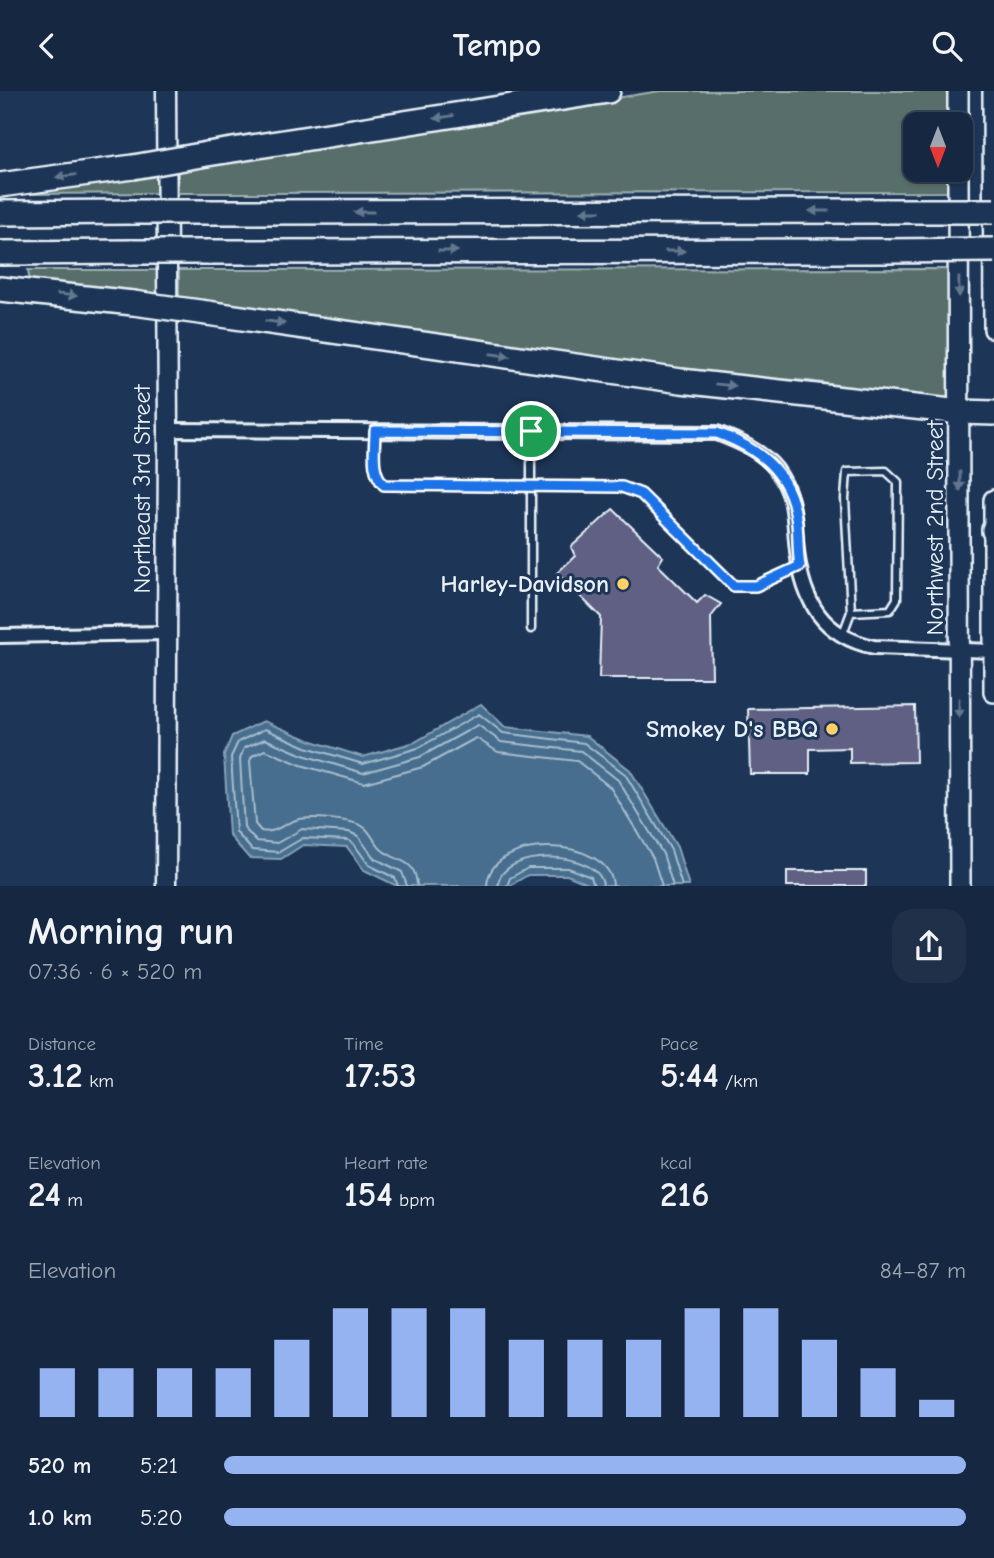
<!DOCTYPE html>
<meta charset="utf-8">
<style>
body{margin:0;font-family:"Comic Neue",sans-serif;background:#1f3048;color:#f1f3f6;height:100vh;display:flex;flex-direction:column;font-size:26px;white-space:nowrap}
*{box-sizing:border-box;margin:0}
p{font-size:23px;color:#9ea6b1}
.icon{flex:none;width:38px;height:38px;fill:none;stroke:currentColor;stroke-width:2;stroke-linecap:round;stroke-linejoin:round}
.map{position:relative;height:795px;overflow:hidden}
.details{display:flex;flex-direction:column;background:#162841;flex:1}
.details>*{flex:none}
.needle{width:46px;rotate:180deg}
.buttons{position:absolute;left:903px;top:21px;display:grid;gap:14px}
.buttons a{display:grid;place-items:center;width:70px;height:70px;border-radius:14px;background:#162841;box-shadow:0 2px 5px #0004,0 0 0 2px #35445a;font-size:35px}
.pin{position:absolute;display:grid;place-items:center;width:60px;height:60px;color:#fff;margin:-30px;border:4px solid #fff;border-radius:50%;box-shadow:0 2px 7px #0007}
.round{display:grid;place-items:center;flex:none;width:74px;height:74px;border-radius:21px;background:#1f3048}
.summary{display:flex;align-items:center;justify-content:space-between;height:119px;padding:0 28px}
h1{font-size:38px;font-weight:800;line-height:52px}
.metrics{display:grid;grid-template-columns:repeat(3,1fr);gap:10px;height:119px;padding:7px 28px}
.metrics div{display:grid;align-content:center}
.metrics b{font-size:35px;font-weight:800}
.metrics small{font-size:19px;font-weight:400}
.metrics p{font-size:19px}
.chart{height:196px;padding:14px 28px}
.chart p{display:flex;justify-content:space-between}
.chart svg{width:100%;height:126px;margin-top:7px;stroke:#95b2f1;stroke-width:6}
ul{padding:0 28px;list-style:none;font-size:23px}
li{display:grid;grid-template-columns:112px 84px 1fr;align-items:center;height:52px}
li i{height:18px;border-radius:9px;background:#95b2f1}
header{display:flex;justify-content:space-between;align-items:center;height:91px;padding:0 28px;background:#162841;font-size:32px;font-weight:800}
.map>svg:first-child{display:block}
.green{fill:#586e6a;stroke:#a0b0b1;stroke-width:2}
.water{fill:#466e8e;stroke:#87a2b8;stroke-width:2}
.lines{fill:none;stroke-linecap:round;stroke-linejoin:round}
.shore{stroke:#a7bdce;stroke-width:2}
.building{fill:#5f6083;stroke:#e8f1f8;stroke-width:2}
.lane-casing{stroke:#e8f1f8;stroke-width:11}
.street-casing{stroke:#e8f1f8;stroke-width:18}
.secondary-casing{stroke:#e8f1f8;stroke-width:23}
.primary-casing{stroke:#e8f1f8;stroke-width:24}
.highway-casing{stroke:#e8f1f8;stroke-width:28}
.lane{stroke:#1d3557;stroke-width:6}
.street{stroke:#1d3557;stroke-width:12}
.secondary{stroke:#1d3557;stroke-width:18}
.primary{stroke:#1d3557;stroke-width:19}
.highway{stroke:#1d3557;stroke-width:23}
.highway-bridge-casing{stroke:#e8f1f8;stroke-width:28;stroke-linecap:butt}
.highway-bridge{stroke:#1d3557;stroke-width:23}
.oneway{fill:#64778f}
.route-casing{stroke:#fff;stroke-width:14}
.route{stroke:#1a73e8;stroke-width:9}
.poi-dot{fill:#ffd166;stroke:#1d3557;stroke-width:2.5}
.labels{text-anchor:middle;stroke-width:6;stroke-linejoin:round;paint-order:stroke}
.street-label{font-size:24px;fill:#e8f1f8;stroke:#1d3557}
.poi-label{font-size:24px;font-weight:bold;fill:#e8f1f8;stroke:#1d3557;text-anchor:end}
</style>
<header><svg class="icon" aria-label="back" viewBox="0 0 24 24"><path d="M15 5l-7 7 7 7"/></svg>Tempo<svg class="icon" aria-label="search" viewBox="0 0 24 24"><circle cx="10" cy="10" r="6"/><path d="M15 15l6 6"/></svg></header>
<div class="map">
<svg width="994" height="795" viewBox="0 0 994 795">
<rect width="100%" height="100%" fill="#1d3557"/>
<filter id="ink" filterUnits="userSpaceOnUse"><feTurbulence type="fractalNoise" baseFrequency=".0143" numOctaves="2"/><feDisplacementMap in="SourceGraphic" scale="14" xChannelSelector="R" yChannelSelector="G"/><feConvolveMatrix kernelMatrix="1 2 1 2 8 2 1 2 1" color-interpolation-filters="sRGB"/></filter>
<g filter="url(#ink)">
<!-- green -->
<g class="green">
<path d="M660,0H948V33H915V79H949V101L178,102V77Z"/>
<path d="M161,79V102L30,103V98Z"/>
<path d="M949,178L951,311L809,290L665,281L179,210V179Z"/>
<path d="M28,179H158V207L30,191Z"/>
</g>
<!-- water -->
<path class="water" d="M481,613L505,636L587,645L630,679L677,756L689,795H593L567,784H528L509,795H397L364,779L347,756L303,754L281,768L249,767L229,744L224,664L232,645L264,630L309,649L363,666L415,651Z"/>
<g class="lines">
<!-- shore -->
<g class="shore">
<path d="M398,795L395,787L369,774L353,752L348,749L303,747L279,761L252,759L236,741L231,666L238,651L265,638L306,656L363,673L418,657L479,623L503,642L584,652L625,683L671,759L682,795"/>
<path d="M407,795L402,781L374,767L358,745L349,741L302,738L277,752L256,750L244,737L240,668L244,657L265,648L303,664L363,682L420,666L478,634L501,651L581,660L618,689L663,763L673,795"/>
<path d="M417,795C416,767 398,772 382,759C375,753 372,743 365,737C355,728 309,725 296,729C282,733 276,743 261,740L255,733L250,670L252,665L265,659L301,674L364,692L423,676L476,647L498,661L577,670L610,696L653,767L662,795"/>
<path d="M487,795C489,741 611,745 613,795"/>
<path d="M498,795C500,755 601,759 603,795"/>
<path d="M507,795L510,787L528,777H568L591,786L594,795"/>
</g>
</g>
<!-- building -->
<g class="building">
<path d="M613,418L663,466L658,474L697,512L705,504L721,513L711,526L712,587H599L601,526L557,482L575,465L571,456Z"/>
<path d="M915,615L916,671L850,672V657L810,658V683H750L748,618Z"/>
<rect x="787" y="780" width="79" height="15"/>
</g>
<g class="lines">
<!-- lane casing -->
<g class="lane-casing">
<g id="lane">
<path d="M375,340C375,358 370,380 384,394L531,395V538"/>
<path d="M531,342V395L622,396L641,403L734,495H756L800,475"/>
<path d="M842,545L851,521L890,519L897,508L898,391L886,380L847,381L845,408L851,521"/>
</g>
</g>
<!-- street casing -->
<g class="street-casing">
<g id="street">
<path d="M168,339L717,342C738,350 762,360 776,378C797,408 793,427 797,460C803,510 822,545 874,556L994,560"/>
<path d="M0,545L167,542"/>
</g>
</g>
<!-- secondary casing -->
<g class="secondary-casing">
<path id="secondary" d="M166,0L168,339L166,795"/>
</g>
<!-- primary casing -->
<g class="primary-casing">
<g id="primary">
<path d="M958,0V33"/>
<path d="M993,0L994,238"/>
<path d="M958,79L960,795"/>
<path d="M994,409V601"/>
</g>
</g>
<!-- highway casing -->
<g class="highway-casing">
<g id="highway">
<path d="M207,63L608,0"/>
<path d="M0,94L133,76"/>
<path d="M208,121L887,120"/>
<path d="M0,122L133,121"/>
<path d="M208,161L887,160"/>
<path d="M0,162L133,161"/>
<path d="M0,198L133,212"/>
<path d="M207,222L681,290L960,321L994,322"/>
<path d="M994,440V439"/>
</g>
</g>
<!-- lane -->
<use href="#lane" class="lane"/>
<!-- street -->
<use href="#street" class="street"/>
<!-- secondary -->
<use href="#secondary" class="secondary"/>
<!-- primary -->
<use href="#primary" class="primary"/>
<!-- highway -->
<use href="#highway" class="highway"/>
<!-- highway-bridge casing -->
<g class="highway-bridge-casing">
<g id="highway-bridge">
<path d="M133,76L207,63"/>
<path d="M887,120H994"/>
<path d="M133,121H208"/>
<path d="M887,160L994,159"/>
<path d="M133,161H208"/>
<path d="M133,212L207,222"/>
</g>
</g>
<!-- highway-bridge -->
<use href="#highway-bridge" class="highway-bridge"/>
</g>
<!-- one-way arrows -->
<defs><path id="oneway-solid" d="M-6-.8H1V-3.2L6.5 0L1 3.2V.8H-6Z" transform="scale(1.75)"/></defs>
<g class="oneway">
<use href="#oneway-solid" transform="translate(444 26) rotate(171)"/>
<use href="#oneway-solid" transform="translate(66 85) rotate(172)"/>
<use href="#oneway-solid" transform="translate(591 120) rotate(180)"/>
<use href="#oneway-solid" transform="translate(819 120) rotate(180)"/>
<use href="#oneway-solid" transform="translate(364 121) rotate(180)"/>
<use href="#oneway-solid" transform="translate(448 160)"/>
<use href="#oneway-solid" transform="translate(675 160)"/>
<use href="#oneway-solid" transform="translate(959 196) rotate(89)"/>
<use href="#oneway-solid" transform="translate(67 204) rotate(6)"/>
<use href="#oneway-solid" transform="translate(275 231) rotate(8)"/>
<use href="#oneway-solid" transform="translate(500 264) rotate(8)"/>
<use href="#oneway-solid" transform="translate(725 294) rotate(6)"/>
<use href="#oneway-solid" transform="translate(960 390) rotate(90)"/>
<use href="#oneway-solid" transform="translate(959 617) rotate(90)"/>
</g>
</g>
<g class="lines" filter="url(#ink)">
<!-- route casing -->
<g class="route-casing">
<path id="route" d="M375,340L717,342C758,357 789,380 796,426C799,442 797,459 800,475L756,495H734L641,403L622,396L384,394C370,380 375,358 375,340Z"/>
</g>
<!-- route -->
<use href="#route" class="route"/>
</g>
<!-- markers -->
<g class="poi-dot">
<circle cx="623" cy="493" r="7"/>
<circle cx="832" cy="638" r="7"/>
</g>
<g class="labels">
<!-- street labels -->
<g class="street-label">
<text transform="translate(142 398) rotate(-90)" y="8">Northeast 3rd Street</text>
<text transform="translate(935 437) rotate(-90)" y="8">Northwest 2nd Street</text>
</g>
<!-- poi labels -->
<g class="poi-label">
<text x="609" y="501">Harley-Davidson</text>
<text x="818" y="646">Smokey D's BBQ</text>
</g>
</g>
</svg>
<div class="buttons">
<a><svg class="needle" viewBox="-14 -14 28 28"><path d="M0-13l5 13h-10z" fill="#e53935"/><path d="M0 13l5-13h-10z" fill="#9ea6b1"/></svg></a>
</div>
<div class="pin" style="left:531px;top:340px;background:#1e9e55"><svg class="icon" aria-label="arrive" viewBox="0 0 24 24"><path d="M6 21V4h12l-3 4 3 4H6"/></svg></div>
</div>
<section class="details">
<div class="summary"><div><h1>Morning run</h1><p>07:36 · 6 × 520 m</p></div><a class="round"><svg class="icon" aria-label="share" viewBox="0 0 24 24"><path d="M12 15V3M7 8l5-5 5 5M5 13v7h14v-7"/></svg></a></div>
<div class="metrics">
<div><p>Distance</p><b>3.12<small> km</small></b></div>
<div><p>Time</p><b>17:53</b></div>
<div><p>Pace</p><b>5:44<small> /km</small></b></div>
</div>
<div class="metrics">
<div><p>Elevation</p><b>24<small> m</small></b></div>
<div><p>Heart rate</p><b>154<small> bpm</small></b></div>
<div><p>kcal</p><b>216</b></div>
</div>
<div class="chart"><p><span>Elevation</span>84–87 m</p>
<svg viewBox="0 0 160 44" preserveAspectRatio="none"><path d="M5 44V27M15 44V27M25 44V27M35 44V27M45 44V17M55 44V6M65 44V6M75 44V6M85 44V17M95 44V17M105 44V17M115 44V6M125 44V6M135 44V17M145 44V27M155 44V38"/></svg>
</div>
<ul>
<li><b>520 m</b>5:21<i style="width:100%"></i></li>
<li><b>1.0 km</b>5:20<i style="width:100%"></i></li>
</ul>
</section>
